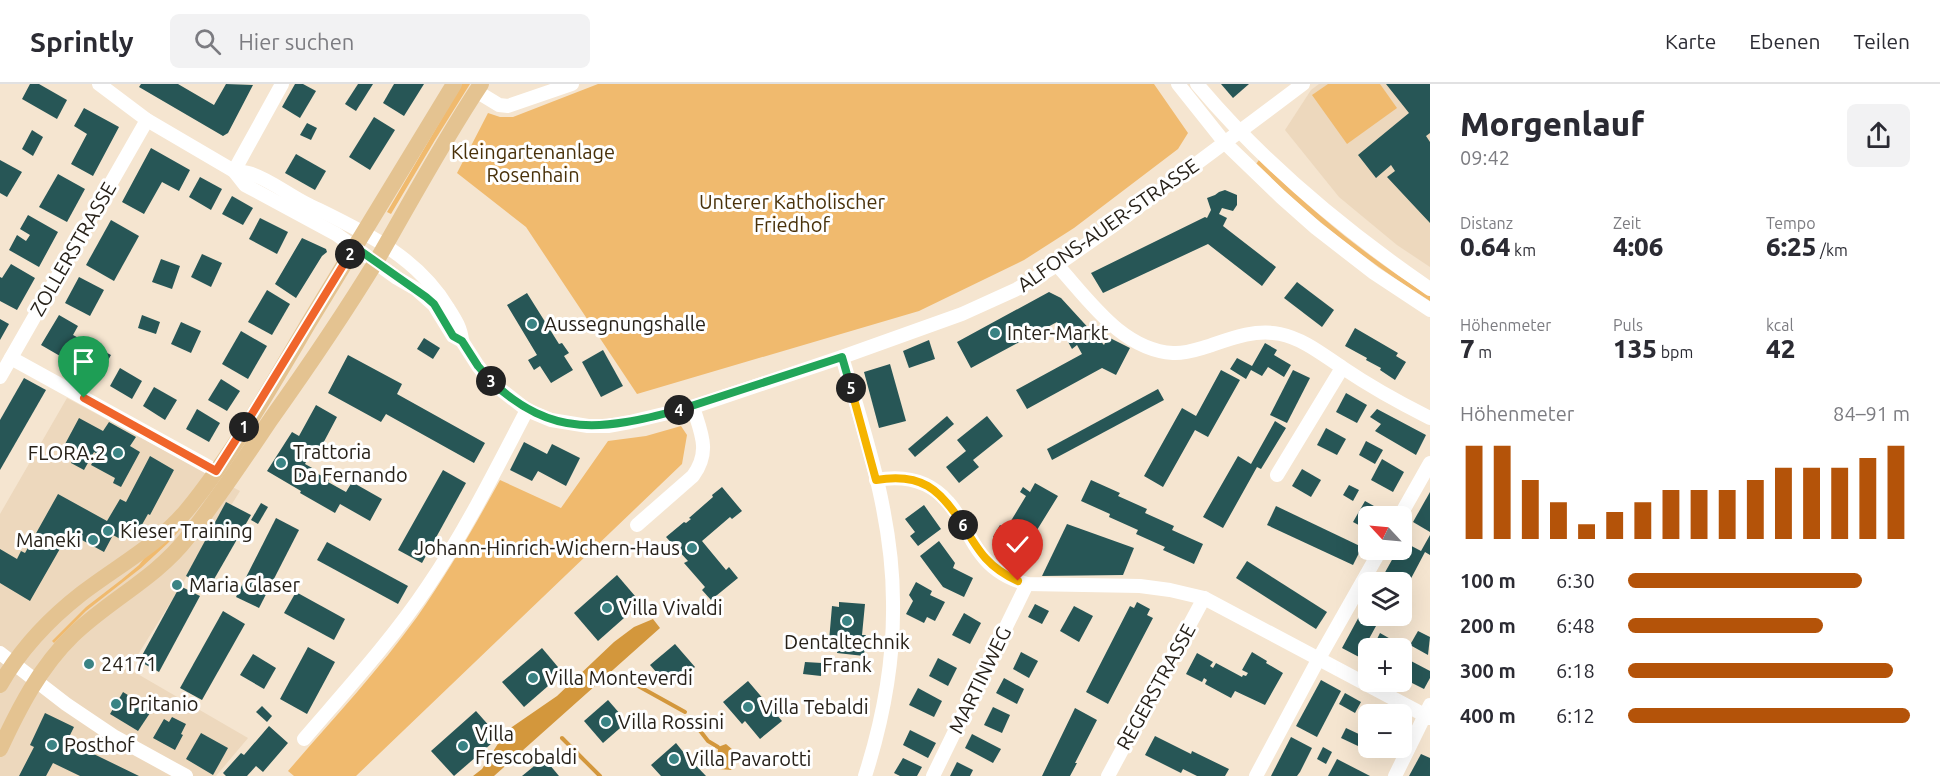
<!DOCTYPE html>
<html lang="de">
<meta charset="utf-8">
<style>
body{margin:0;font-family:Ubuntu,sans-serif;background:#f2f2f3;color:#2b2b33;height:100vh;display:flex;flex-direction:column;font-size:22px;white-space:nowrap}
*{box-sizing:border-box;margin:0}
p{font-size:20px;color:#7c7c81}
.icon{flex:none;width:33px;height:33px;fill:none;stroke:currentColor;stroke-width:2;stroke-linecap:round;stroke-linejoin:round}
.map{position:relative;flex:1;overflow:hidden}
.sheet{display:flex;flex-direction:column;background:#fff;width:510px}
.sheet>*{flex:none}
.needle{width:39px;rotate:296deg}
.buttons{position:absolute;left:1358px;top:422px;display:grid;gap:12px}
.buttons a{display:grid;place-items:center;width:54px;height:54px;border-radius:9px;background:#fff;box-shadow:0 6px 24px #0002;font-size:30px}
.pin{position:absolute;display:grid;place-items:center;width:51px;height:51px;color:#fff;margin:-62px -26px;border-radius:50% 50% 50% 0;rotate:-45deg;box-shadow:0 0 6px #0007}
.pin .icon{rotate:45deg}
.km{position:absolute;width:30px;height:30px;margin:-15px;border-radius:50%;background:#222;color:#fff;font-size:16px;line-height:30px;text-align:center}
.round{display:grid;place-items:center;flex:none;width:63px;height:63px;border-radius:9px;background:#f2f2f3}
.headline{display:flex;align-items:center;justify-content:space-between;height:102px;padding:0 30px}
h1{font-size:33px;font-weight:800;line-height:45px}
.metrics{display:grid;grid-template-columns:repeat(3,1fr);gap:9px;height:102px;padding:6px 30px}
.metrics div{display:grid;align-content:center}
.metrics b{font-size:26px;font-weight:800}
.metrics small{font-size:16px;font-weight:400}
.metrics p{font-size:16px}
.chart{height:168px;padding:12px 30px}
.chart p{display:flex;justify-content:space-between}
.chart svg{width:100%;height:108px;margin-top:6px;stroke:#b45309;stroke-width:6}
ul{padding:0 30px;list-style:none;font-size:20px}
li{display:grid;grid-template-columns:96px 72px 1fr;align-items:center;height:45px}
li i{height:15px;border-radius:8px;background:#b45309}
header{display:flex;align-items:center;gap:36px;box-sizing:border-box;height:84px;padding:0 30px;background:#fff;border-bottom:2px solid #e1e1e2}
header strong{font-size:28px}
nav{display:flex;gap:33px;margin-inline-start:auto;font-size:21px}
.search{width:420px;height:54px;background:#f2f2f3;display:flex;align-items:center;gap:15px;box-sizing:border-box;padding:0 21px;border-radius:9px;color:#7c7c81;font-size:22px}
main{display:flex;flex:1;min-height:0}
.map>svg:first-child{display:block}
.built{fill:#edd8bd}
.green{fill:#f0ba6e}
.water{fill:#d3973c}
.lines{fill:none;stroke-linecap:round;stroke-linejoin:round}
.stream{stroke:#d3973c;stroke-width:4}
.building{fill:#275656}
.minor{stroke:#fff;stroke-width:14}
.major{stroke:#e4c391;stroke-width:16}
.split-1-casing{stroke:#fff;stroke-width:12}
.split-2-casing{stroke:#fff;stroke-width:12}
.split-3-casing{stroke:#fff;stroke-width:12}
.split-4-casing{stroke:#fff;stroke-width:12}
.split-5-casing{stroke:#fff;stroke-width:12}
.split-6-casing{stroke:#fff;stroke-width:12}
.split-7-casing{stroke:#fff;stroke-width:12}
.split-1{stroke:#f0652b;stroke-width:8}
.split-2{stroke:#f0652b;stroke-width:8}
.split-3{stroke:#22a559;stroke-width:8}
.split-4{stroke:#22a559;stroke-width:8}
.split-5{stroke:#22a559;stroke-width:8}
.split-6{stroke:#f5b400;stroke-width:8}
.split-7{stroke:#f5b400;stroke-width:8}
.poi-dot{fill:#3a8384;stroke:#fff;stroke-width:2}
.labels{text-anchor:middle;stroke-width:6;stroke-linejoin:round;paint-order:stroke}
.park-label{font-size:20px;fill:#49310a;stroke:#fff}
.street-label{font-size:20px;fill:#272119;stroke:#fff}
.poi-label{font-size:20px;fill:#272119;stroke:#fff;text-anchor:start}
</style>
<header>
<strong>Sprintly</strong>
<div class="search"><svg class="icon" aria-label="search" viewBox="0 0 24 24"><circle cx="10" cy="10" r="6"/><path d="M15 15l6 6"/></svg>Hier suchen</div>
<nav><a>Karte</a><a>Ebenen</a><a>Teilen</a></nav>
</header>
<main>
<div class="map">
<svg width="1430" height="692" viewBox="0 0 1430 692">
<rect width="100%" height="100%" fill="#f5e5d0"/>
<!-- built -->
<g class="built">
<path d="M1319,0H1430V183L1397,161L1339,113L1285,46L1311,6Z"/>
<path d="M67,314L240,407L129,585L248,654L216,692H0V430Z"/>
</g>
<!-- green -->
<g class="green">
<path d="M462,0H470L435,56L391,130L387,128Z"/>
<path d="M598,0H1154L1188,49L1178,65L1074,144L1024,176L919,227L637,310L526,143L457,89L488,29L500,33H513Z"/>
<path d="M1328,0H1380L1397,24L1347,60L1312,11Z"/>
<path d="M1259,76C1312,127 1368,174 1430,212V217C1367,178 1309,132 1256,80Z"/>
<path d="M681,342L687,351L682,380L356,692H294L288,687C332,636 378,587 417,533C448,489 474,443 500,396L561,424L608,357L646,352Z"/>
<path d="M187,438L168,459L141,484L86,527L54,559L52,557L86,523L121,496L139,481L146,472Z"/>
</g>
<!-- water -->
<g class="water">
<path d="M653,535L660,544L494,692H473L482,685L506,647L557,612L614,558L634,543Z"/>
<path d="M726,660L733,666L735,678L731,686L719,685L717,681L718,663Z"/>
</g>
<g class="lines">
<!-- stream -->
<g class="stream">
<path d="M631,598L685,628"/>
<path d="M691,635L708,657L718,663"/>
<path d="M562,654L600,692"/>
</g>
</g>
<!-- building -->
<g class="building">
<path d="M30,0H39L67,16L57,35L22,15Z"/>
<path d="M141,0H178L214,21L226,0L253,1L228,49L223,52L139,3Z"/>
<path d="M295,0H303L316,7L300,34L282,23Z"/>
<path d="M358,0H373L356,27L345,20Z"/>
<path d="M394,0H424L404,32L383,19Z"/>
<path d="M1221,0H1249L1233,14Z"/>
<path d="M1386,0H1430V49L1426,52L1430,58V139L1387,93L1395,87L1391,81L1376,94L1358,71L1409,29Z"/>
<path d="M84,24L119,43L93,92L71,80L87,50L74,42Z"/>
<path d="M374,33L395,46L370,86L349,73Z"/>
<path d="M307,39L317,44L311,56L300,51Z"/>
<path d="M32,46L43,53L33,72L22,65Z"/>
<path d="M151,64L190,86L179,107L162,98L144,130L122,118Z"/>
<path d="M296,70L326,87L315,106L285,89Z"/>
<path d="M0,76L22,88L7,113L0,109Z"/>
<path d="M58,90L85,105L67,138L39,123Z"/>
<path d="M200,93L222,105L211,126L189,113Z"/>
<path d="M1225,106L1237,111V121L1233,127L1222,124L1219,130L1227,134L1223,142L1276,183L1262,202L1208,160L1103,209L1091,189L1205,133L1207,134L1211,126L1207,114L1215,111L1219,108Z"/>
<path d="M232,112L253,124L243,141L222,130Z"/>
<path d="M28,131L58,148L39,183L9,166L17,151L26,157L30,151L20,145Z"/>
<path d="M260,134L288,148L277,170L249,155Z"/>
<path d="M111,136L139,152L114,197L86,181Z"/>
<path d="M302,154L326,165L327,168L322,172L296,214L275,200Z"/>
<path d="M202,170L222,179L211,203L191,193Z"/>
<path d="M161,175L180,182L172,205L152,198Z"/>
<path d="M11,180L35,194L17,226L0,217V193L2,194Z"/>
<path d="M79,193L104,206L90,232L65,219Z"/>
<path d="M1297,198L1334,226L1322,243L1284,214Z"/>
<path d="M267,206L290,220L272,251L248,238Z"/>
<path d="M1049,208L1061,214L1104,261L1108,253L1130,264L1116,291L1102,284L1027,325L1016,306L1082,270L1077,261L1072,265L1057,238L971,284L957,258Z"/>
<path d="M527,209L559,260L562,259L569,269L564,272L573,286L551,299L540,282L534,286L528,276L537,271L507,221Z"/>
<path d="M59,231L78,242L73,251L111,271L98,294L41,261Z"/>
<path d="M142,231L160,238L156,250L138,244Z"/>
<path d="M0,235L9,240L0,256Z"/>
<path d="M181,238L201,247L191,269L171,260Z"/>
<path d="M1355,244L1398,269L1396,272L1406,278L1395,296L1380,286L1381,284L1366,276L1367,274L1345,262Z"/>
<path d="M241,247L267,262L248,295L222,280Z"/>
<path d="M424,254L440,264L433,275L417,265Z"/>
<path d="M929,256L935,275L909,284L903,267Z"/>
<path d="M1265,259L1277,266L1274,271L1291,281L1284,293L1268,283L1262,292L1251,286L1246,295L1230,285L1237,274L1252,282Z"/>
<path d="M603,266L623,302L601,313L582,278Z"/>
<path d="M348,271L402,300L397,310L485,359L474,379L386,330L381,338L328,309Z"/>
<path d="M890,280L906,337L879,344L864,288Z"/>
<path d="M120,284L142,297L132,315L110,302Z"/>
<path d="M1221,286L1240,296L1208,353L1195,346L1163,403L1144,392L1182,324L1196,332Z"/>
<path d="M1293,286L1310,294L1287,339L1270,331Z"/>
<path d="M24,294L46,306L0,386V336Z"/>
<path d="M221,295L240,307L227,327L208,316Z"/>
<path d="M154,303L177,316L165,336L143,322Z"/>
<path d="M1158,305L1164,316L1052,376L1047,365Z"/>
<path d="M1346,309L1367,321L1357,339L1336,328Z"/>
<path d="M316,321L337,333L319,367L313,364L305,380L314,385L313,387L329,396L328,398L346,408L352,398L382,415L370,437L340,420L335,429L300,409L301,407L267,387L292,348L299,352Z"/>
<path d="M197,325L220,339L209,358L186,345Z"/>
<path d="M1377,325L1426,351L1416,371L1375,347L1381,340L1370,333Z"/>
<path d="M947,332L954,340L915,373L908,365Z"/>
<path d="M987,332L1003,352L973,376L979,383L959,399L946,383L966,367L957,356Z"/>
<path d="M79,334L103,347L109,338L136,353L130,362L140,368L121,403L113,399L115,394L91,381L97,370L94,368L84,386L71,379L76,369L64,362Z"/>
<path d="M1275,337L1286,344L1261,385L1257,383L1223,444L1203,433L1238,372L1251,380Z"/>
<path d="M1326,344L1346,355L1337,371L1317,361Z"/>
<path d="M1366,357L1383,366L1375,380L1359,371Z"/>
<path d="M524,358L547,370L552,360L580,374L566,402L538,387L532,397L510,386Z"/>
<path d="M150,372L174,386L150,431L148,430L139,446L130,442L122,456L113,451L104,468L69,449L30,517L0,499V465L17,475L21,467L25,469L58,410L107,437L120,415L126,418Z"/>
<path d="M1382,375L1404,388L1393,408L1371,396Z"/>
<path d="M1302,385L1321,396L1311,413L1292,402Z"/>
<path d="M443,386L466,399L422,479L398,466Z"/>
<path d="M1091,396L1120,409L1118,412L1147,425L1145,429L1174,442L1172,446L1203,460L1194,480L1163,466L1165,463L1136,450L1138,446L1109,433L1110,430L1081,417Z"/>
<path d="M1035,399L1058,412L1029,459L1022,455L1015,467L993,453L1000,441L1006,445L1026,412L1020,408L1023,403L1030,408Z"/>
<path d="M1349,401L1359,406L1353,417L1343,411Z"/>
<path d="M722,403L742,427L732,435L730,433L702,457L726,486L729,483L738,494L711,516L702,506L705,503L684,479L688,477L666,453L684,438L686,439L691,435L689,434L713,413L712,411Z"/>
<path d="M1430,408V448L1413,438Z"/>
<path d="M1365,417L1383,427L1380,432H1368V446L1353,438Z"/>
<path d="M226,418L251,431L209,504L186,492Z"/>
<path d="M261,419L268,423L258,440L251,436Z"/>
<path d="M924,421L941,445L918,462L910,452L915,448L905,435Z"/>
<path d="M1276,422L1362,463L1353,481L1267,441Z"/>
<path d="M276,434L299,446L259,524L236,513Z"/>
<path d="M1067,440L1134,464L1123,491L1042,492Z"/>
<path d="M1430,451V471L1425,468L1406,504L1401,501V498H1395L1383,492L1398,465H1401L1402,457L1421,467Z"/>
<path d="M939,457L955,479L953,484L973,494L964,513L943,503L920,472Z"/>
<path d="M327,458L408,502L398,520L317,476Z"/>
<path d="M1247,477L1327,528L1316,545L1236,494Z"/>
<path d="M617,491L641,519L598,557L574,529Z"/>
<path d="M916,498L932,507L930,511L945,518L935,537L927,533L924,539L906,530L913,517L909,511Z"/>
<path d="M180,502L200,512L159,588L139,577Z"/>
<path d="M296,508L345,535L334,556L284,529Z"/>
<path d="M1368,516V531H1382L1364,564L1368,566L1365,574L1360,571L1359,573L1342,564Z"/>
<path d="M839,518L865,520L862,551H866L864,572L837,569L838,558L829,557L832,522L839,523Z"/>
<path d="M1137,518L1150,525L1147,531L1153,534L1108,620L1086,608L1130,522L1134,524Z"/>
<path d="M1035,520L1049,527L1042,540L1028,533Z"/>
<path d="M1074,522L1093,532L1079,558L1060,547Z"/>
<path d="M223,527L245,540L202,616L180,604Z"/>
<path d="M964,529L981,539L970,560L952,551Z"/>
<path d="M1418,547L1430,553L1428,571L1410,561Z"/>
<path d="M1380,549L1394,557L1392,560L1400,564H1379L1374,561Z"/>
<path d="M675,560L695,583L670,604L650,581Z"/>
<path d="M308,563L335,578L307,630L280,615Z"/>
<path d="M542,564L563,589L524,623L502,598Z"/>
<path d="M1021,568L1038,577L1029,594L1013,585Z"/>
<path d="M1252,568L1267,577L1266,579L1283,589L1265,621L1235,607L1231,614L1205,600L1207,596L1204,594L1202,598L1186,590L1197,569L1213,578L1210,582L1213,584L1216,579L1242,593L1243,591L1246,592L1248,589L1242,586Z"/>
<path d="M253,570L276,584L264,605L240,591Z"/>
<path d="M938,574L957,584L948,602L929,592Z"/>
<path d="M1411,577L1430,587V594L1424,605L1402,594Z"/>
<path d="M805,578L822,579L821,592L803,590Z"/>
<path d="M1004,594L1024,605L1017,620L996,609Z"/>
<path d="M1321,596L1341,607L1317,653L1296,642Z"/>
<path d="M748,597L782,637L760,655L745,637L742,640L723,618Z"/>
<path d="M918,604L942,617L934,633L909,621Z"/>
<path d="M123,608L152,626L138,647L110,630Z"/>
<path d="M1345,609L1361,618L1355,629L1339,620Z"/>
<path d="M608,616L627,638L603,659L584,637Z"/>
<path d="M262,622L272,632L267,638L256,628Z"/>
<path d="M993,623L1010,631L1002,649L984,641Z"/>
<path d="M1075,624L1097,636L1075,679H1077L1070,692H1042Z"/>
<path d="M476,627L499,653L454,692L431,667Z"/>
<path d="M45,629L74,643L67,657L139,692H80L53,679L46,692H19L34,663L30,661Z"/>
<path d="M172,633L186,640L181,650L183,651L175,666L153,654L164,635L169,638Z"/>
<path d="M269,642L288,659L263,688L256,682L247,692H226L223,689L241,669L244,671Z"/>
<path d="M1346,644L1363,652L1358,662L1341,654Z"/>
<path d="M910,646L936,659L928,674L903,661Z"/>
<path d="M201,649L228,664L213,691L186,675Z"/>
<path d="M972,650L1001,665L993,679L965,664Z"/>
<path d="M1155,652L1191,670L1192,667L1229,685L1225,692H1197L1183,685L1181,689L1145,671Z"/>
<path d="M1291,653L1312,664L1300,688L1297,692H1271Z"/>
<path d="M676,659L684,669L706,692H661L651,681Z"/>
<path d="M1323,663L1332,668L1326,680L1317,675Z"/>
<path d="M1421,670L1430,674V692H1409Z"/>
<path d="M544,674L559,692H522Z"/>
<path d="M903,674L922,683L917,692H900L894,689Z"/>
<path d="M1337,675L1370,692H1328Z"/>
<path d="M957,678L973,686L970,692H950Z"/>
</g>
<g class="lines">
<!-- minor -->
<g class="minor">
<path d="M99,0L147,36L234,87L245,101L336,150L397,194L416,205L434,221L453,252L462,257L478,282L491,298L527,326L551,336L588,342H608L630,338L693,323L842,273L962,230L1017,205L1057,181L1117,139L1303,0"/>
<path d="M1178,0L1225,59L1281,113L1316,144L1374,189L1430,226"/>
<path d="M1197,0C1264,80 1344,146 1430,205"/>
<path d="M476,7L499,21L508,22L572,0"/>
<path d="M234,87C240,88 247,88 252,90C272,97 290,112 309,121C362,147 416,171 448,224C455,235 461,244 462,257"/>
<path d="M234,87L282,0"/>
<path d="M1057,181C1089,216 1122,266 1173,269C1185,270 1198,265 1209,262C1232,254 1255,245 1280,250C1304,255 1323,271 1343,284C1371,303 1400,319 1430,334"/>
<path d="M842,273C866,352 893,435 893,518C894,577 883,636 865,692"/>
<path d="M11,274L216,387"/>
<path d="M0,293L147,36"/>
<path d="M1277,391L1342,284"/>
<path d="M876,396C904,391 929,396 948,418C962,433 968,454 981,470C992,485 1009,495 1027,500L1140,502L1170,506L1204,514L1430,634"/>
<path d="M1400,432L1430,379"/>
<path d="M637,441L693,392C711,367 701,349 693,323"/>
<path d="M0,569L66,620L115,653L186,692"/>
<path d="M304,655C347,605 392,556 428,502C466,446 496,385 527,326"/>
<path d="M933,692L1027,500"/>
<path d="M1108,692L1204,514"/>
<path d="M1256,692L1318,576L1381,465"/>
<path d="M1395,692L1430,621"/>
</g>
<!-- major -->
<g class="major">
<path d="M0,601C20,566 49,535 81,510C116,483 159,460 187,426C232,371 272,301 308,240C356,160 405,80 454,0"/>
<path d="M0,665C19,624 40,583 73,551C109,516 156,494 187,454C217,416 244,375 271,335C308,283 344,230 377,176C411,117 443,57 481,0"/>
</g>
</g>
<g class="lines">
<!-- split-1 casing -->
<g class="split-1-casing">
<path id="split-1" d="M84,314L216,387L244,343"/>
</g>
<!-- split-2 casing -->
<g class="split-2-casing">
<path id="split-2" d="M244,343L350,170"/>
</g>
<!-- split-3 casing -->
<g class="split-3-casing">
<path id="split-3" d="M350,170L355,163L426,213L434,220L453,252L462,257L478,282L491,297"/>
</g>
<!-- split-4 casing -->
<g class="split-4-casing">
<path id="split-4" d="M491,297C553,355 603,346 679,326"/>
</g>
<!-- split-5 casing -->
<g class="split-5-casing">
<path id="split-5" d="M679,326L842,273L851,304"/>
</g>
<!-- split-6 casing -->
<g class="split-6-casing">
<path id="split-6" d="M851,304L876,396C921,388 940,405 963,441"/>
</g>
<!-- split-7 casing -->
<g class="split-7-casing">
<path id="split-7" d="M963,441C979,468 989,484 1018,497"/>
</g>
<!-- split-1 -->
<use href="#split-1" class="split-1"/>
<!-- split-2 -->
<use href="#split-2" class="split-2"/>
<!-- split-3 -->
<use href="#split-3" class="split-3"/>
<!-- split-4 -->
<use href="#split-4" class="split-4"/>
<!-- split-5 -->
<use href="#split-5" class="split-5"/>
<!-- split-6 -->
<use href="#split-6" class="split-6"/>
<!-- split-7 -->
<use href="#split-7" class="split-7"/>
</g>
<!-- markers -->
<g class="poi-dot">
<circle cx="532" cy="240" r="6"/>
<circle cx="995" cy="249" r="6"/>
<circle cx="118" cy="369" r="6"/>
<circle cx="281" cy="379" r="6"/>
<circle cx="108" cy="447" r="6"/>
<circle cx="93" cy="456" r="6"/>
<circle cx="692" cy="464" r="6"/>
<circle cx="177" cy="501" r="6"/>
<circle cx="607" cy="524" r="6"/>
<circle cx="847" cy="537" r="6"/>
<circle cx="89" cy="580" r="6"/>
<circle cx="533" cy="594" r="6"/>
<circle cx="116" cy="620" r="6"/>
<circle cx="748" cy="623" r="6"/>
<circle cx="606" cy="638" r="6"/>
<circle cx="52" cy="661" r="6"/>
<circle cx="463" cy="662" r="6"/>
<circle cx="674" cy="675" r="6"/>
</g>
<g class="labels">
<!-- park labels -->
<g class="park-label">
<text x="533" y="75">Kleingartenanlage<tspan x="533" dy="23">Rosenhain</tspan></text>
<text x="792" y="125">Unterer Katholischer<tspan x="792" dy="23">Friedhof</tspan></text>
</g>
<!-- street labels -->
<g class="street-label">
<text transform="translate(1108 141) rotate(-35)" y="7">ALFONS-AUER-STRASSE</text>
<text transform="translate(73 165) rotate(-60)" y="7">ZOLLERSTRASSE</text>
<text transform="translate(980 596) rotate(-64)" y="7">MARTINWEG</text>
<text transform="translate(1156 603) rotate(-61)" y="7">REGERSTRASSE</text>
</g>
<!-- poi labels -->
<g class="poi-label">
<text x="544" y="247">Aussegnungshalle</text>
<text x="1007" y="256">Inter-Markt</text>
<text x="293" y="375">Trattoria<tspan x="293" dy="23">Da Fernando</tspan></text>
<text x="106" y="376" text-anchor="end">FLORA.2</text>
<text x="120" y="454">Kieser Training</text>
<text x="81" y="463" text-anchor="end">Maneki</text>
<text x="680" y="471" text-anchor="end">Johann-Hinrich-Wichern-Haus</text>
<text x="189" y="508">Maria Glaser</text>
<text x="619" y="531">Villa Vivaldi</text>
<text x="847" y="565" text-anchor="middle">Dentaltechnik<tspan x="847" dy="23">Frank</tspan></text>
<text x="101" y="587">24171</text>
<text x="545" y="601">Villa Monteverdi</text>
<text x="128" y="627">Pritanio</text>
<text x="760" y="630">Villa Tebaldi</text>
<text x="618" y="645">Villa Rossini</text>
<text x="475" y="657">Villa<tspan x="475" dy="23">Frescobaldi</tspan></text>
<text x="64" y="668">Posthof</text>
<text x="686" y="682">Villa Pavarotti</text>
</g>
</g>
</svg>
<div class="buttons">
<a><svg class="needle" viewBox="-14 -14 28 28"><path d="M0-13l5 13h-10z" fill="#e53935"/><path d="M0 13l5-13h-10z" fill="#7c7c81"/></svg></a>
<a><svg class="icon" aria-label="layers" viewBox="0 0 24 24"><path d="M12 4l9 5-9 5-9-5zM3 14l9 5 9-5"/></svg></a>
<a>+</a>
<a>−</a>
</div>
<div class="pin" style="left:84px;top:314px;background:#1e9e55"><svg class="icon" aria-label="arrive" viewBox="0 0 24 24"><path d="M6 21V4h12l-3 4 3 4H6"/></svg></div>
<div class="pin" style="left:1018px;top:497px;background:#d93025"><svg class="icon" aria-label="check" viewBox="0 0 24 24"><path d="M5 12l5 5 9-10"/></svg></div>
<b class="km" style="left:244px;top:343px">1</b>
<b class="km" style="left:350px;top:170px">2</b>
<b class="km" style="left:491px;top:297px">3</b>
<b class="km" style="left:679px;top:326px">4</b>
<b class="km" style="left:851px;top:304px">5</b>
<b class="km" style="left:963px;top:441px">6</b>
</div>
<section class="sheet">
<div class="headline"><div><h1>Morgenlauf</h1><p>09:42</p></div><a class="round"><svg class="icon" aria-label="share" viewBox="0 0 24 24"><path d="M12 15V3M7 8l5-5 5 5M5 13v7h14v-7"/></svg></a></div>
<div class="metrics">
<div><p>Distanz</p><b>0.64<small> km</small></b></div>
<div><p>Zeit</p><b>4:06</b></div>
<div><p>Tempo</p><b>6:25<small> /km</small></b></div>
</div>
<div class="metrics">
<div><p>Höhenmeter</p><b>7<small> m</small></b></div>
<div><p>Puls</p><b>135<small> bpm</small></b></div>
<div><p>kcal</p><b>42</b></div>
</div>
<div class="chart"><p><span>Höhenmeter</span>84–91 m</p>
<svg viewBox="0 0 160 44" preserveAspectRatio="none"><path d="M5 44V6M15 44V6M25 44V20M35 44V29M45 44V38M55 44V33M65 44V29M75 44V24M85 44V24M95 44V24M105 44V20M115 44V15M125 44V15M135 44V15M145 44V11M155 44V6"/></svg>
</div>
<ul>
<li><b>100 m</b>6:30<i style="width:83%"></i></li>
<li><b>200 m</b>6:48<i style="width:69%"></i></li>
<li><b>300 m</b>6:18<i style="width:94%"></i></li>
<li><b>400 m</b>6:12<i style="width:100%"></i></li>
</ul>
</section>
</main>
